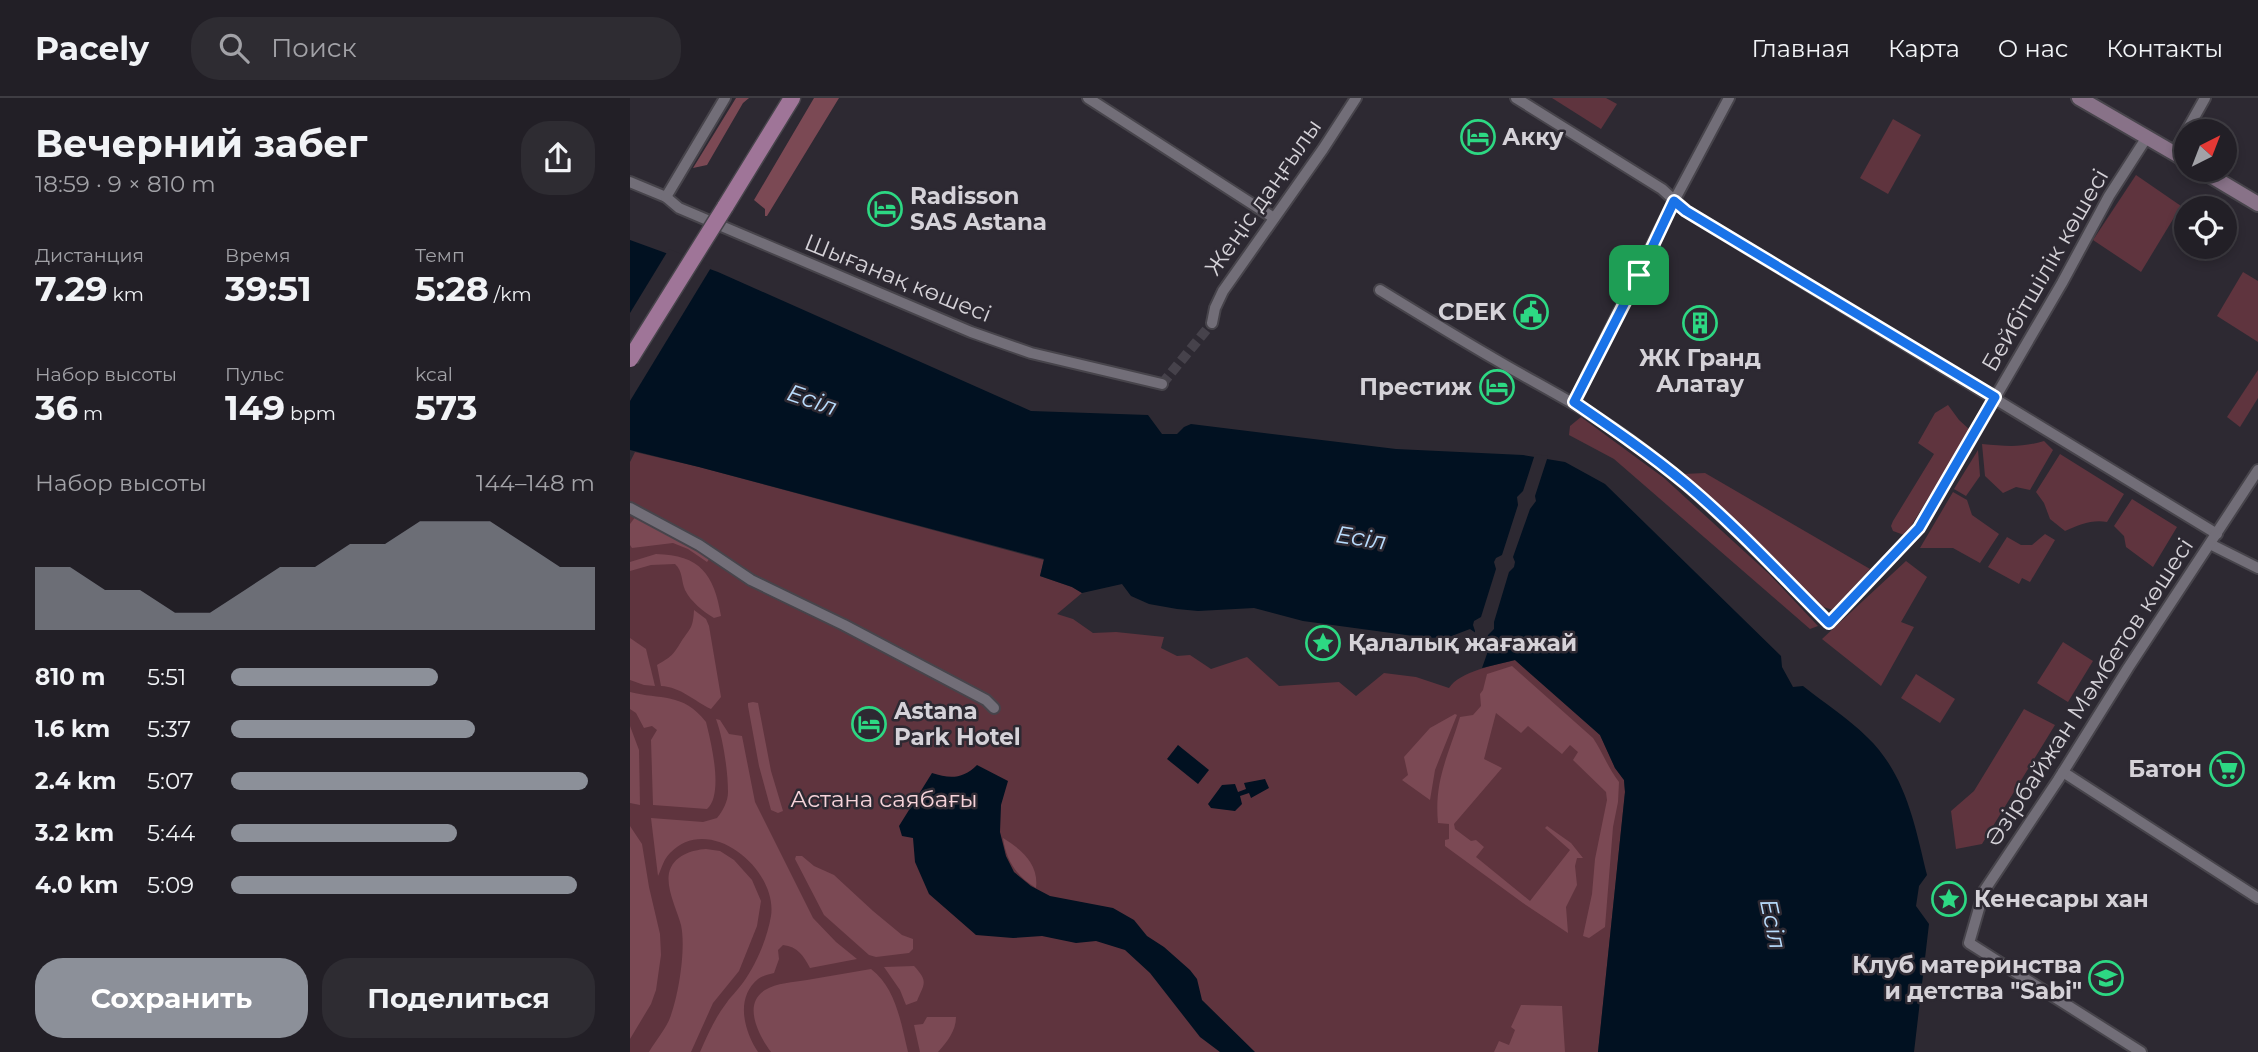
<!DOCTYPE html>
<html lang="ru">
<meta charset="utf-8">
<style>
body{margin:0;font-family:Montserrat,sans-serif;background:#2e2c32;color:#f1f3f6;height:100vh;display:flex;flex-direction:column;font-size:26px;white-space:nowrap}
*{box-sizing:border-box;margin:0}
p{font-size:23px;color:#a2a2a7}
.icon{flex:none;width:38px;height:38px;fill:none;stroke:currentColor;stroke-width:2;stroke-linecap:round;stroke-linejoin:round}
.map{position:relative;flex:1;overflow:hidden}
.drawer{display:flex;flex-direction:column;background:#221f26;width:630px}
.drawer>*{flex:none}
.needle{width:46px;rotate:42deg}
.tools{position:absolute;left:1544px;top:21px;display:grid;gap:14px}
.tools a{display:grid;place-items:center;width:63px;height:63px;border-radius:50%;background:#221f26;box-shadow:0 4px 10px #0003,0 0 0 2px #3f3d43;font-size:35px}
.pin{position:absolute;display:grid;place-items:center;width:60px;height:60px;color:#fff;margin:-30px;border-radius:14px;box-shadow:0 4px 10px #0006}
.round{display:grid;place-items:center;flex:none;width:74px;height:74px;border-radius:28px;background:#2e2c32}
.headline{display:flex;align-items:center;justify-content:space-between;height:119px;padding:0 35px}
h1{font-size:38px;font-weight:700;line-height:52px}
.stats{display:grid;grid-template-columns:repeat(3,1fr);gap:10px;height:119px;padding:7px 35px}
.stats div{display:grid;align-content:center}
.stats b{font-size:35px;font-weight:700}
.stats small{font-size:19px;font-weight:400}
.stats p{font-size:19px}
.chart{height:196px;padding:14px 35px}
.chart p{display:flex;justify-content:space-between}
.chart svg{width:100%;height:126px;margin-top:7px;fill:#8c9099;opacity:.7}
.cta{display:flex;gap:14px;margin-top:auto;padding:14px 35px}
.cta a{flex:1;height:80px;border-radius:28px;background:#8c9099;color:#fff;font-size:28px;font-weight:700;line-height:80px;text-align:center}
.cta a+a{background:#2e2c32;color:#f1f3f6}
ul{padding:0 35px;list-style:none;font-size:23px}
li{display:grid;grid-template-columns:112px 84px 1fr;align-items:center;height:52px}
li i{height:18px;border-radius:9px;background:#8c9099}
header{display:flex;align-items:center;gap:42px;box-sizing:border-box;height:98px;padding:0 35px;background:#221f26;border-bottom:2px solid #3f3d43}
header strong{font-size:33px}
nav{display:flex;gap:38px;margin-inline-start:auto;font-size:24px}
.search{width:490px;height:63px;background:#2e2c32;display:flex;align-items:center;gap:18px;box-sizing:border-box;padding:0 24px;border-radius:28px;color:#a2a2a7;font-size:26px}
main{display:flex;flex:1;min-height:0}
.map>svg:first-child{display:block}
.green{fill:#5f343e}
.forest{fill:#7b4954}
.water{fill:#011121}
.pier{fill:#2d2932}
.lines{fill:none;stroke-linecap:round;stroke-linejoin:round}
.street-tunnel{stroke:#46424b;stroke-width:10;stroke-dasharray:10 5;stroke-linecap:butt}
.street-casing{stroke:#47444b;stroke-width:14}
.secondary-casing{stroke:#47444b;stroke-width:18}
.primary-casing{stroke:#47444b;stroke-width:19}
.street{stroke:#726e78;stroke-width:10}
.secondary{stroke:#887288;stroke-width:14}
.primary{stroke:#9f7598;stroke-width:16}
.primary-bridge-casing{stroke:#47444b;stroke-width:19;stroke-linecap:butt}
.primary-bridge{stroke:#9f7598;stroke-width:16}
.route-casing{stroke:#fff;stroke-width:14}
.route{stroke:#1a73e8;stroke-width:9}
.labels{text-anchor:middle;stroke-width:5;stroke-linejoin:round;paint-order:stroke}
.poi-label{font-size:23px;font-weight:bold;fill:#d5d2d8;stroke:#2d2932;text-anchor:start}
.street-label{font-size:23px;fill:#d5d2d8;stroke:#2d2932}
.park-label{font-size:23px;fill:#f7d4da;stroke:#2d2932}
.water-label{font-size:24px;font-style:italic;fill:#b8dcfd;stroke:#2d2932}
</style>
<header>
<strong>Pacely</strong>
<div class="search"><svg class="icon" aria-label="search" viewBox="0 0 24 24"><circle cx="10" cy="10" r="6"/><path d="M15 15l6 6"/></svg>Поиск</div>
<nav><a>Главная</a><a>Карта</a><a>О нас</a><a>Контакты</a></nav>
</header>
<main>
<section class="drawer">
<div class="headline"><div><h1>Вечерний забег</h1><p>18:59 · 9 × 810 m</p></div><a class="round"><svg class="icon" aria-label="share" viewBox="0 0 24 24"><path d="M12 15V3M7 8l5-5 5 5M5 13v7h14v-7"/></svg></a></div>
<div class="stats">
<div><p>Дистанция</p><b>7.29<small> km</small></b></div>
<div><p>Время</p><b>39:51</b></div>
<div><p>Темп</p><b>5:28<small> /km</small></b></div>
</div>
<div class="stats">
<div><p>Набор высоты</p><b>36<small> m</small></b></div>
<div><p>Пульс</p><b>149<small> bpm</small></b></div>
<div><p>kcal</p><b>573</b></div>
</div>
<div class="chart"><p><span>Набор высоты</span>144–148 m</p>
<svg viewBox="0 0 160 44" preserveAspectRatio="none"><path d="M0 44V22L10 22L20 30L30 30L40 38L50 38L60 30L70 22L80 22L90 14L100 14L110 6L120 6L130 6L140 14L150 22L160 22V44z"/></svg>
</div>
<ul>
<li><b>810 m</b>5:51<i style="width:57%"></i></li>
<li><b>1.6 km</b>5:37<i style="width:67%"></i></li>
<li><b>2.4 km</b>5:07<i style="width:98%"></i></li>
<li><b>3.2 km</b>5:44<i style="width:62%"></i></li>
<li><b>4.0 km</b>5:09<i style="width:95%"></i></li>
</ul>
<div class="cta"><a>Сохранить</a><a>Поделиться</a></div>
</section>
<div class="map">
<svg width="1628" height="954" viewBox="0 0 1628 954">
<rect width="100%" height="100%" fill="#2d2932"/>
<!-- green -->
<g class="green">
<path d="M922,0H976L987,6L971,31Z"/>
<path d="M1263,21L1291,37L1258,96L1230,80Z"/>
<path d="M1506,77L1551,108L1511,174L1463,142Z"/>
<path d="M1613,174L1628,183V244L1587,218Z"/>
<path d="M1628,272V300L1610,329L1597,319Z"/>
<path d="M1318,307L1329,322L1340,332L1278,433L1274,437L1263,433L1261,428L1263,423L1304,356L1288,345L1305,315Z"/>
<path d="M951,319L1034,380L1139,476L1188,528L1180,531L984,361L939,337L940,328Z"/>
<path d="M1414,343L1423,352L1400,392L1386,389L1373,395L1355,378L1352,346C1376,348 1390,350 1414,343Z"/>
<path d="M1348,352L1350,378L1336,398L1324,391Z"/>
<path d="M5,354L69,369L414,462L410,478L442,489L452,495L427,516L443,521L463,535L486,534L534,539L531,550L547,558L560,557L581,571L617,559L649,588L709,584L726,598L754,575L786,579L819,590C830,573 866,567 885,562L970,637L985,670L994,682L995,694L968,954H0V364Z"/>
<path d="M1430,356L1494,396L1477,424C1463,421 1448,427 1435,433L1420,421L1414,405L1406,394Z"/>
<path d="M1075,375L1240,471L1203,512L1190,508L1053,376Z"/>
<path d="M1323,394L1337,402L1342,417L1369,436L1350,465L1323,450H1290Z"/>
<path d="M1502,401L1547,429L1523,469L1496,449L1494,438L1484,428Z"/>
<path d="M1415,436L1425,442L1400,484L1392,480L1389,486L1358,469L1377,439L1391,447H1402Z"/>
<path d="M1276,463L1297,479L1271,524L1284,529L1251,588L1192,541Z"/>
<path d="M1433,544L1463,563L1438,604L1407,585Z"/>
<path d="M1286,576L1325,601L1310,625L1271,600Z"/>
<path d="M1394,611L1425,627L1352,746L1326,751L1321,713L1344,693Z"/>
</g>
<!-- forest -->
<g class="forest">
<path d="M106,0H119L113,5L77,67L63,70Z"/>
<path d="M184,0H209L137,118H135V111L124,102Z"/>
<path d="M6,418L69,451L80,460L77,464L58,451L43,445L2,450L0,447V426Z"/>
<path d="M26,456C70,457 84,476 91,518L84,520C74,514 60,503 55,492C51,483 53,473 45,466L21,467L0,473V464Z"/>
<path d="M64,512L76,521L79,528L91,599L81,611C64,603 51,589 31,588L27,567C41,559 43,557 51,544C60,530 63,531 64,512Z"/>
<path d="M0,540L16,551L25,588L14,587L0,582Z"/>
<path d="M882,568L963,640C973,655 978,670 989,684L988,704L983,729L975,829L959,840L953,838L962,796L965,761L977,702L976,694L943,662L948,654L940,647L932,656L898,628L891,635L866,615L854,661L872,670L824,726L825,731L841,743L846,742L854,749L846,759L900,803L940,752L915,730L917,728L941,745L953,760H947L945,768L947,787L936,809L938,835L893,805L815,748V742L819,741V726L808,725C804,682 818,659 830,619L843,617L851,608L850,596L853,592L857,576Z"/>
<path d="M0,594C30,602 53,594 76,624C81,644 94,696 77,711L23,707L21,642L27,632L22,628L14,630L6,615L0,611Z"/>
<path d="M123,604L128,605L141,673L153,713L148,715L141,712L129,668L118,608V605Z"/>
<path d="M825,616L827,617L805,672L800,702L772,682L778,677L774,659L800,630Z"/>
<path d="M86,621L90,622L99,636L112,638L125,704L183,820L206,844L227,861L180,870C173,857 168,849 153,847L148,852L149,861L144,875C139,876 132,878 128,881C105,900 114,933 128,954H70C77,938 85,920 95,907C100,899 107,893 112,886C126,867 137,841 141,818C148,771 79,714 40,755C33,762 32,770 28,778L21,720L73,724L87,720C93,713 98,703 98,694C98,673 93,640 86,621Z"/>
<path d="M0,628L9,652L10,707L0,705Z"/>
<path d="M0,728L12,746L19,789L30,836L31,857L26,892L21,906L0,941Z"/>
<path d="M373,740C391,751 409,766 406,790C386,778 376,762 373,740Z"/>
<path d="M76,751L90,753L104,762L122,782L131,803L127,828L109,873L83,905L61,954H19C26,942 37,930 41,917C49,895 56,850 51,827C47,812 36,791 39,775C43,758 61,752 76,751Z"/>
<path d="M166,758H172L184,768L204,777L243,813L272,837L283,841V851L279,855L246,859L239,857L194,817L165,761Z"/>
<path d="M284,868C299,884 294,886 287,903L276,907L270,892L254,869Z"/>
<path d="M241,871C266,890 271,925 278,954H141C129,938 112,906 135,892C146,885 164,884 177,882C198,878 220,875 241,871Z"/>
<path d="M891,907L932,908L935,954H864L869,943L879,947L885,932L881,929Z"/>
<path d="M297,919H326C326,933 317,944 308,954H290L284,927L293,926Z"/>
</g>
<!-- water -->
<g class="water">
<path d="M0,142L88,174L401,313L518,317L532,336H547L554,329L561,326L766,351L893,357L935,364L975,386L1151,558L1152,569L1163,589L1173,588C1194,605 1218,620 1237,639C1276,676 1285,728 1297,777L1289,788L1286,808L1299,826L1284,954H968L995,694L994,682L985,670L970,637L885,562L852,570L858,553L853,540L840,531L819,539L798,540L673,523L624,510L568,513L547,511L519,506L501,498L492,486L452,495L442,489L410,478L414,461L69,369L0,352Z"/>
<path d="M548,647L579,672L568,686L537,661Z"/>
<path d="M347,667L378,683L371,707L370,734L376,758L384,774L401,788L420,798L483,810L504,822L517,838L534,849L560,872L567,881L572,902L625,954H590L570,939L520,875L495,852L466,843L446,845L412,838L383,840L346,837L299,796L285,764L283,740L272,738L269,728L302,675C320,681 333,681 347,667Z"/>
<path d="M635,681L639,690L621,700L619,695L610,698L612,706L605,713L581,710L578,706L592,687L605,686L608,694L616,691L614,685Z"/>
</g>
<!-- pier -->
<g class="pier">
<path d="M39,151L82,168L0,303V215Z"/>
<path d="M905,356L918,358L905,398L906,403L900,411L883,459L885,464L884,469L879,474L864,524V531L858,537L854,552L850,543L844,538L845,533L843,527L844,523L851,519L866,471L864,464L866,460L872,457L888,407L887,399L893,393Z"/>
</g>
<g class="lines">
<!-- street-tunnel -->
<path class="street-tunnel" d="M532,286L582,225"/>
<!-- street casing -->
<g class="street-casing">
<g id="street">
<path d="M458,0L644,120"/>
<path d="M886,0L1032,91L1056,113L1587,436"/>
<path d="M1544,55L1575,0"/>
<path d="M0,84L36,99L49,110L341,234L401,255L532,286"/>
<path d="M36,99L95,0"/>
<path d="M750,192C789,216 828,240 868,263C914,290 961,313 1004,345C1076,398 1137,462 1199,525L1289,430L1432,185L1479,98L1517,39"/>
<path d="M582,225L585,210L593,193L693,51L726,0"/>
<path d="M944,304L1044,103L1099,0"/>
<path d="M0,410L69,447L121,482L214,527L356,602L364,610"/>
<path d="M1580,446L1628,470"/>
<path d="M1433,674L1628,800"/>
<path d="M1511,954L1339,845L1354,793L1428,682L1498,570L1628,372"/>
</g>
</g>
<!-- secondary casing -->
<g class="secondary-casing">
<g id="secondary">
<path d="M1449,0L1556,62"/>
<path d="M1571,72L1628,106"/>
</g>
</g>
<!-- primary casing -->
<g class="primary-casing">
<path id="primary" d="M95,109L162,0"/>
</g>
<!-- street -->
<use href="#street" class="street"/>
<!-- secondary -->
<use href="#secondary" class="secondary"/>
<!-- primary -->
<use href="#primary" class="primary"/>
<!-- primary-bridge casing -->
<g class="primary-bridge-casing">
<path id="primary-bridge" d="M0,261L95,109"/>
</g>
<!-- primary-bridge -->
<use href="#primary-bridge" class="primary-bridge"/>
</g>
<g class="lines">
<!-- route casing -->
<g class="route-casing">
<path id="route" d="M1044,103L1056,113L1365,299L1289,430L1199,525C1152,478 1107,429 1056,386C1020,356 982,330 944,304L1009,177Z"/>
</g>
<!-- route -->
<use href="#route" class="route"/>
</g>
<!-- icons -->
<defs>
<g id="hotel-ring" transform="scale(1.75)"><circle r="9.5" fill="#2d2932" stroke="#2dd883" stroke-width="1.5"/><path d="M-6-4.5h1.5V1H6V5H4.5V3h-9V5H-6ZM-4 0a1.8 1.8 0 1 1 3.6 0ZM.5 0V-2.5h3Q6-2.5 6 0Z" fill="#2dd883"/></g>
<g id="civic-ring" transform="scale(1.75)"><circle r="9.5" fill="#2d2932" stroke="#2dd883" stroke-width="1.5"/><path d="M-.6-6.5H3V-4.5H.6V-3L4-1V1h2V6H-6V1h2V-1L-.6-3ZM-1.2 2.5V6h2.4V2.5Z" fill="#2dd883"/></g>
<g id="building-ring" transform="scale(1.75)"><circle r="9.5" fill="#2d2932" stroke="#2dd883" stroke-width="1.5"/><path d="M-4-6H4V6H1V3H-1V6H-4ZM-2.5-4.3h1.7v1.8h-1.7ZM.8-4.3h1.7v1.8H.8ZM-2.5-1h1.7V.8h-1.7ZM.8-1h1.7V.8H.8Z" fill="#2dd883"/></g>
<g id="sight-ring" transform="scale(1.75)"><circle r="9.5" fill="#2d2932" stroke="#2dd883" stroke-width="1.5"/><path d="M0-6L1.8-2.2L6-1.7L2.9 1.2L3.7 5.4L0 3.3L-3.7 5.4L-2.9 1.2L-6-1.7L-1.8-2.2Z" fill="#2dd883"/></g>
<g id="supermarket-ring" transform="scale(1.75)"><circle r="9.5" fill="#2d2932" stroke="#2dd883" stroke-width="1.5"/><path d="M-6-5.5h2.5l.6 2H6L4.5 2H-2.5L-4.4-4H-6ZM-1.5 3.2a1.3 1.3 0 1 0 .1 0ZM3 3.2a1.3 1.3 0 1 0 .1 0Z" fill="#2dd883"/></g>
<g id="school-ring" transform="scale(1.75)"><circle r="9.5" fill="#2d2932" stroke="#2dd883" stroke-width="1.5"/><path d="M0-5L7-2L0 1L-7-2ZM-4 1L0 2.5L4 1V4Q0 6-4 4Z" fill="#2dd883"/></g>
</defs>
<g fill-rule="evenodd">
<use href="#hotel-ring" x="848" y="39"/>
<use href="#hotel-ring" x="255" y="111"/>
<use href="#civic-ring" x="901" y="214"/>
<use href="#building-ring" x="1070" y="225"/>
<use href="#hotel-ring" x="867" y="289"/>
<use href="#sight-ring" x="693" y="545"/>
<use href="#hotel-ring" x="239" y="626"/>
<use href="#supermarket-ring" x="1597" y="671"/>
<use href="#sight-ring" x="1319" y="801"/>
<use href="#school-ring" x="1476" y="880"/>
</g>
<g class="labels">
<!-- poi labels -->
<g class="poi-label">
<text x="872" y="47">Акку</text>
<text x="280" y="106">Radisson<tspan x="280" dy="26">SAS Astana</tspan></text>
<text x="876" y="222" text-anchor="end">CDEK</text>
<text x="1070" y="268" text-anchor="middle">ЖК Гранд<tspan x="1070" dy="26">Алатау</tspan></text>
<text x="842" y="297" text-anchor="end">Престиж</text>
<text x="718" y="553">Қалалық жағажай</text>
<text x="264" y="621">Astana<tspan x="264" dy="26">Park Hotel</tspan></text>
<text x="1572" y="679" text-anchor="end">Батон</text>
<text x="1344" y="809">Кенесары хан</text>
<text x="1452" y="875" text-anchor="end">Клуб материнства<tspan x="1452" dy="26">и детства "Sabi"</tspan></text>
</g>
<!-- street labels -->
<g class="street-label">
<text transform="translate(633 99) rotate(-55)" y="8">Жеңіс даңғылы</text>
<text transform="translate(1415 172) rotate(-60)" y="8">Бейбітшілік көшесі</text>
<text transform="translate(268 180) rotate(22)" y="8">Шығанақ көшесі</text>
<text transform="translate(1459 594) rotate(-57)" y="8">Әзірбайжан Мәмбетов көшесі</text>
</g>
<!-- park labels -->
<g class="park-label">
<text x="254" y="709">Астана саябағы</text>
</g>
<!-- water labels -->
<g class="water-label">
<text transform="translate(182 302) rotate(19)" y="8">Есіл</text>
<text transform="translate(731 440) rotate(9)" y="8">Есіл</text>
<text transform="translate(1143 826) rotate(78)" y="8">Есіл</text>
</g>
</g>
</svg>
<div class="tools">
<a><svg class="needle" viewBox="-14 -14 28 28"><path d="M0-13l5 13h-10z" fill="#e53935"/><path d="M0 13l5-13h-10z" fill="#a2a2a7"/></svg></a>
<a><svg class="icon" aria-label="locate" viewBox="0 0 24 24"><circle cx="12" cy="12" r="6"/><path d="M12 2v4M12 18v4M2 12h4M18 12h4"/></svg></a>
</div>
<div class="pin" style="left:1009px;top:177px;background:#1e9e55"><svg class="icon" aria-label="arrive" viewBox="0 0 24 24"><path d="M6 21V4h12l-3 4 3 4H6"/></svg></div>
</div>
</main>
